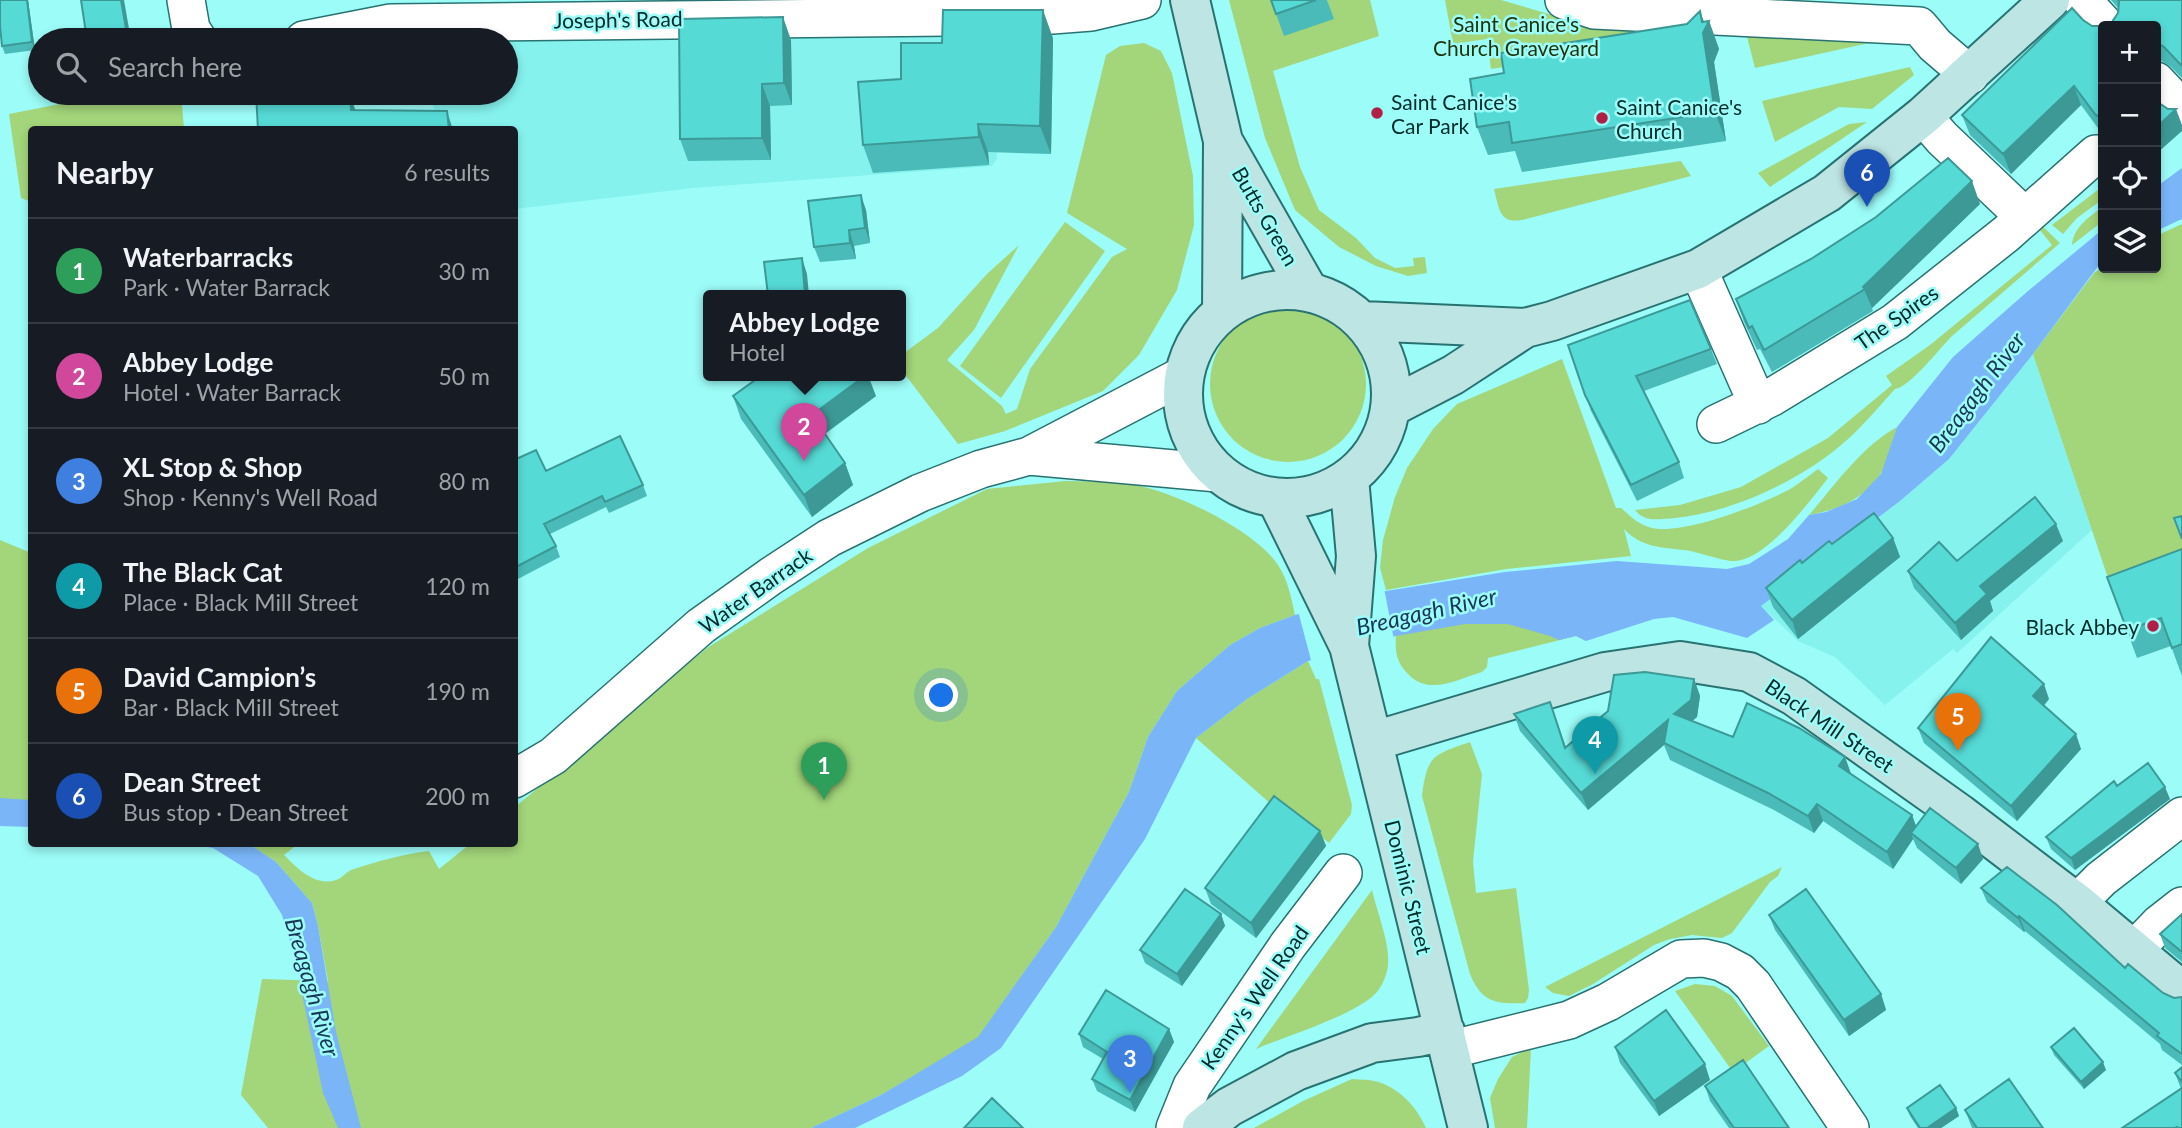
<!DOCTYPE html>
<meta charset="utf-8">
<style>
:root{--surface:#171b24;--page:#242831;--text:#f1f3f6;--muted:#9ea1a6;--line:#363941;--accent:#b45309}
body{margin:0;font-family:Lato,sans-serif;background:var(--page);color:var(--text)}
.controls{position:absolute;right:21px;top:21px;display:grid;overflow:hidden;border-radius:7px;box-shadow:0 4px 10px #0003}
.controls button{width:63px;height:63px;display:grid;place-items:center;padding:0;border:0;border-bottom:2px solid var(--line);background:var(--surface);color:var(--text);font:35px sans-serif}
.you{position:absolute;left:942px;top:696px;width:24px;height:24px;margin:-18px;border:5px solid #fff;border-radius:50%;background:#1a73e8;box-shadow:0 0 0 10px #1a73e833}
.badge{display:grid;place-items:center;width:46px;height:46px;border-radius:50%;background:var(--accent);color:#fff;font-size:23px;font-weight:700}
.pin{position:absolute;translate:-50% -58px;filter:drop-shadow(0 2px 4px #0008)}
.pin::after{content:'';position:absolute;top:37px;width:24px;height:21px;background:inherit;clip-path:polygon(0 0,100% 0,50% 100%)}
.popup{position:absolute;left:703px;top:290px;width:203px;height:91px;box-sizing:border-box;display:grid;place-content:center;border-radius:7px;background:var(--surface);filter:drop-shadow(0 2px 5px #0005);font-size:23px;white-space:nowrap;color:var(--muted)}
.popup b{font-size:26px;color:var(--text)}
.popup::after{content:'';position:absolute;left:50%;top:100%;margin-left:-14px;border:14px solid transparent;border-top-color:var(--surface)}
.list{margin:0;padding:0;list-style:none}
h2{display:flex;justify-content:space-between;align-items:center;height:91px;margin:0;padding:0 28px;font-size:30px}
h2 small{font-size:23px;font-weight:400;color:var(--muted)}
.list li{display:grid;grid-template-columns:46px 1fr auto;gap:21px;align-items:center;box-sizing:border-box;height:105px;padding:0 28px;border-top:2px solid var(--line)}
.list b{display:block;font-size:26px;white-space:nowrap}
.list p{margin:0;font-size:23px;white-space:nowrap;color:var(--muted)}
.list em{font-size:23px;font-style:normal;color:var(--muted)}
.icon{flex:none;width:38px;height:38px;fill:none;stroke:currentColor;stroke-width:2;stroke-linecap:round;stroke-linejoin:round}
.map{position:relative;flex:none;width:2182px;height:1128px;overflow:hidden}
.search{position:absolute;background:var(--surface);box-shadow:0 4px 10px #0003;left:28px;top:28px;width:490px;height:77px;display:flex;align-items:center;gap:18px;box-sizing:border-box;padding:0 24px;border-radius:38px;color:var(--muted);font-size:26px}
.panel{position:absolute;background:var(--surface);box-shadow:0 4px 10px #0003;left:28px;top:126px;width:490px;height:721px;border-radius:7px}
.map>svg:first-child{display:block}
</style>
<div class="map">
<svg width="2182" height="1128" viewBox="0 0 2182 1128">
<rect width="100%" height="100%" fill="#9cfcf8"/>
<path fill="#85f2ee" d="M1011,35L994,101L997,158L992,166L693,188L515,209L514,130L436,129L432,93H506V41L567,36Z
M2033,354L2092,530L1957,653L1953,649L1885,705L1835,657L1798,641L1761,606L1900,501L1949,459Z"/>
<path fill="#a3d57a" d="M1229,0H1272L1333,19L1327,0H1370L1379,36L1273,71L1300,167L1319,210L1356,238L1375,258L1395,268L1414,266L1413,258L1425,257L1427,273L1408,276L1376,266L1339,247L1295,210L1265,138Z
M1445,0H1501L1576,22L1715,33L1491,69L1487,39L1453,44Z
M1746,33L1901,36L1755,68Z
M1144,43L1161,51L1172,73L1193,176L1194,225L1177,290L1139,355L1103,391L1005,431L958,444L900,368V356L938,328L987,274L1019,245L974,330L947,360L1002,406L1006,414L1017,409L1030,369L1112,257L1127,249L1067,213L1106,55L1120,46Z
M1910,67L1914,75L1872,109L1839,107L1775,142L1762,101Z
M116,93H181L184,129L32,130L31,202L21,198L9,114Z
M1867,122L1770,187L1758,173L1849,124Z
M1681,161L1691,176L1522,220C1499,224 1499,208 1494,189Z
M2103,186V199L2077,218L2063,234L2052,225Z
M2103,206V221L2072,245C2074,226 2089,218 2103,206Z
M1065,222L1105,251L1001,398L960,366Z
M2039,223L2060,243L1952,336C1939,349 1910,387 1895,389C1880,405 1865,424 1848,439C1804,479 1734,512 1675,518C1660,519 1645,523 1635,510L1680,505L1741,487L1828,438L1892,385L1886,376L1930,345L2052,245L2035,224Z
M2182,224V581L2117,605L2033,354L2094,273L2103,267L2156,268V236Z
M1210 384a78 78 0 1 1 156 0a78 78 0 1 1-156 0Z
M1562,359L1616,508H1621C1630,516 1639,525 1652,528C1685,535 1763,504 1792,488C1801,482 1810,475 1818,469L1828,478C1809,502 1768,558 1736,561C1723,562 1698,551 1683,550C1659,547 1641,547 1624,529L1631,556L1506,569L1386,590L1380,568L1383,540L1395,497L1407,468L1433,429L1457,404Z
M1897,427C1892,441 1888,463 1880,475C1864,499 1837,510 1809,515C1836,484 1861,447 1897,427Z
M1065,481C1088,481 1112,482 1135,485C1175,492 1255,530 1278,565C1288,580 1291,597 1295,615L1260,628L1230,645L1177,691L1148,737L1129,792L1056,927L978,1038L881,1095L811,1128H268L241,1095L262,979L328,981L318,926L312,903L276,862L249,844H298L284,855C297,868 315,887 336,880C343,878 346,871 354,869C379,861 403,854 429,851L439,869L470,844H514L515,807L707,648L868,548L987,489Z
M0,540L31,553V800H0Z
M1526,595L1586,641L1576,636L1488,658L1487,667L1482,672C1455,680 1428,697 1406,672C1396,661 1395,650 1396,636Z
M1308,661L1316,679H1319L1352,805L1351,814L1329,843L1284,806L1280,812L1196,738L1247,699Z
M1470,742L1482,774L1473,862L1476,893L1516,888L1529,990L1528,998L1525,1003C1496,1004 1482,1003 1470,974L1422,796C1427,755 1433,755 1470,742Z
M1782,867L1778,876L1770,882L1732,933L1722,938L1692,935L1670,939L1654,945L1593,984L1569,996L1553,993L1545,987Z
M1372,890C1377,912 1390,943 1388,965C1387,975 1382,987 1375,994C1353,1016 1286,1036 1256,1049Z
M1695,984L1715,986L1732,996L1769,1046L1733,1072L1675,991Z
M1531,1048L1527,1128H1495L1490,1098L1498,1079L1512,1057Z
M1352,1079C1359,1080 1367,1079 1374,1081C1398,1086 1417,1107 1426,1128H1254L1303,1101Z"/>
<path fill="#7ab5f8" d="M2182,168V219L2156,231V187Z
M2103,229V262L2099,265L2033,354L1949,459L1900,501L1761,606L1774,620L1747,638L1673,617L1654,619L1586,641L1576,636L1559,640L1550,636L1508,624H1465L1396,636L1308,661L1247,699L1196,738L1145,839L1001,1048L962,1076L855,1128H811L881,1095L978,1037L1056,927L1129,792L1148,737L1177,691L1230,645L1260,628L1295,615L1386,591L1505,572L1617,561L1727,569L1749,564L1788,539L1809,515L1826,512L1857,499L1881,474L1897,427L1953,357L2028,291Z
M0,798L31,800V827L0,826Z
M190,844H249L276,862L312,903L318,926L336,1032L361,1128H338L323,1093L293,951L282,915L258,876L213,848Z"/>
<path fill="#9cfcf8" d="M1384,588L1394,640L1312,664L1298,611Z"/>
<g fill="none" stroke-linecap="round" stroke-linejoin="round">
<g stroke="#287371" stroke-width="40">
<path id="street" d="M186,0L191,29L198,40
M1564,0L1594,10L1919,26L1935,45L1970,75
M2082,0L2106,26
M304,40L391,23L1039,16L1091,12L1142,0
M2156,81L2182,109
M1923,116L1942,138L2025,217
M1698,269L1758,405
M1716,424L1772,397L1895,322L2006,234L2096,154
M1029,456L1218,473
M514,779L553,756L701,626L771,576L829,538L920,493L981,469L1029,456L1184,375
M2077,903L2101,879L2182,816
M2133,951L2159,924L2182,906
M1449,1050L1569,1020L1608,1002L1681,959L1704,958L1721,962L1740,972L1753,985L1850,1128
M1175,1128L1192,1086L1288,945L1343,873"/>
</g>
<g stroke="#287371" stroke-width="42">
<path id="secondary" d="M1190,0L1223,141L1222,312
M1224,143L1309,292
M1183 394a104 104 0 1 1 208 0a104 104 0 1 1-208 0Z
M1362,321L1525,328
M1391,407L1453,375L1525,328L1552,321L1698,269L1827,193L1923,116L2050,0
M1349,478L1356,556L1349,646
M1276,498L1349,646L1468,1128
M1374,741L1605,672L1680,661L1749,672L1794,696L1960,814L2077,903L2182,991
M1202,1128L1229,1107L1296,1071L1372,1043L1418,1037L1445,1031"/>
</g>
<use href="#street" stroke="#fff" stroke-width="37"/>
<use href="#secondary" stroke="#bde5e4" stroke-width="38"/>
</g>
<path fill="#4abbb8" d="M0,0H28L35,50L5,54L2,46Z
M1271,0H1327L1334,19L1284,36Z
M2111,0H2182V78L2171,67L2162,61H2156V26L2118,13L2119,9Z
M2083,20L2092,26H2103V135L2081,105L2011,174L1970,135L1962,115Z
M1709,21L1719,49L1714,62L1726,141L1522,172L1515,151L1488,155L1477,127L1504,73Z
M1053,38L1051,154L988,152L989,165L873,173L863,145L901,79L942,43Z
M791,40L792,105L770,106L771,160L688,161L680,139Z
M68,93H96L69,97Z
M1980,204L1872,308L1873,311L1772,372L1760,349L1757,350L1744,322L1736,299Z
M866,210L870,243L854,246L856,259L820,262L814,247Z
M1568,345L1711,349L1717,364L1644,391L1679,462L1684,478L1637,501L1591,411Z
M733,396H876L825,434L845,463L853,485L812,517L741,419Z
M514,460L546,471L643,485L647,496L609,513L606,507L550,534L556,546L560,557L514,581Z
M1893,538L1900,557L1798,639L1773,607L1766,588L1802,563Z
M2063,541L1990,601L1993,611L1961,640L1914,588L1908,571Z
M2182,549V676L2171,646L2137,658L2107,577Z
M1694,679L1700,696L1697,717L1692,721L1733,737L1845,757L1851,774L1912,815L1916,826L1983,859L1961,884L1917,848L1913,839L1893,869L1823,821L1814,833L1774,810L1670,760L1664,745L1588,810L1520,731L1514,714L1550,702L1566,747Z
M2049,699L2044,706L2081,749L2017,821L1924,743L1918,728Z
M2117,786L2170,799L2075,870L2051,849L2046,837Z
M1320,831L1326,846L1256,938L1211,904L1205,888Z
M1981,888L2125,968L2163,993L2174,998L2182,997V1065L2162,1050L2160,1044L2025,931L2024,932L1987,902Z
M1221,914L1225,926L1182,986L1145,963L1140,950Z
M2182,914V962L2165,948L2160,934Z
M1769,915L1881,994L1886,1010L1849,1036L1775,930Z
M1169,1029L1174,1042L1135,1112L1097,1091L1092,1079L1103,1059L1083,1047L1079,1034Z
M1615,1047L1710,1080L1659,1116L1620,1063Z
M2051,1047L2106,1070L2084,1089L2054,1055Z
M2182,1067V1128L2181,1089L2175,1073Z
M1705,1086L1789,1128H1729L1710,1101Z
M1907,1108H1956L1959,1116L1941,1128H1918L1910,1116Z
M1965,1110L2043,1128H1972Z"/>
<path fill="#3c9996" d="M27,0H28L35,50L32,42Z
M121,0H124L131,40H128Z
M1043,10L1053,38L1051,154L1040,126Z
M1700,11L1706,27L1709,21L1719,49L1714,62L1726,141L1715,112Z
M783,17L791,40L792,105L784,83Z
M762,84L770,106L771,160L762,138Z
M2074,86L2081,105L2011,174L2003,154Z
M350,95L358,117L351,110Z
M2176,109L2182,125V131L2156,154V128Z
M447,111L453,130H449Z
M978,124L988,152L989,165L979,137Z
M1972,181L1980,204L1872,308L1863,287Z
M861,195L866,210L870,243L865,228Z
M849,230L854,246L856,259L850,243Z
M802,258L807,274L809,295H805Z
M866,375H868L876,396L820,437L812,415Z
M845,463L853,485L812,517L804,495Z
M2056,524L2063,541L1990,601L1993,611L1961,640L1955,623L1980,586Z
M1893,538L1900,557L1798,639L1792,620Z
M1694,679L1700,696L1697,717L1680,731L1674,714Z
M2044,684L2049,699L2038,711L2033,696Z
M1668,720L1664,745L1588,810L1581,793Z
M2076,734L2081,749L2017,821L2011,806Z
M1845,757L1851,774L1839,766Z
M2165,787L2170,799L2075,870L2071,858Z
M1817,804L1823,821L1814,833L1808,816Z
M1912,815L1918,832L1911,833L1913,839L1893,869L1887,852Z
M1320,831L1326,846L1256,938L1251,923Z
M1978,844L1983,859L1961,884L1956,868Z
M1221,914L1225,926L1182,986L1177,974Z
M2019,916L2025,931L2024,932L2018,918Z
M1881,994L1886,1010L1849,1036L1844,1020Z
M1169,1029L1174,1042L1135,1112L1130,1100Z
M2103,1062L2106,1070L2084,1089L2081,1082Z
M1705,1064L1710,1080L1659,1116L1654,1101Z
M1956,1108L1959,1116L1941,1128H1927Z"/>
<path fill="#56dad6" stroke="#3c9996" stroke-width="2" d="M0,0H27L32,42L2,46L0,26Z
M81,0H121L128,40H87Z
M1271,0H1316L1276,14Z
M2118,0H2182V66L2164,47L2156,42V26H2103L2112,22L2118,13L2119,2Z
M2072,8L2083,20L2092,26H2103V120L2095,114L2074,86L2003,154L1962,115Z
M943,10H1043L1040,126L978,124L979,137L863,145L858,82L901,79V43H942Z
M1700,11L1702,22L1709,21L1703,33L1715,112L1512,143L1509,122L1477,127L1470,79L1504,73L1501,53L1687,24Z
M783,17L784,83L762,84V138L680,139L679,19Z
M256,93H343V95H350L351,110L447,111L449,130H258Z
M2156,99L2159,103L2168,109H2176L2156,128Z
M1948,158L1972,181L1863,287L1865,289L1764,350L1752,326L1749,328L1736,299L1811,259L1876,217Z
M861,195L865,228L849,230L850,243L814,247L808,201Z
M802,258L805,295H768L764,262Z
M1690,300L1711,349L1636,376L1679,462L1631,485L1585,395L1568,345Z
M762,375H866L812,415L845,463L804,495L733,396Z
M620,436L643,485L605,502L602,496L544,524L556,546L514,568V460L536,450L546,471Z
M2035,497L2056,524L1980,586L1987,594L1955,623L1908,571L1939,542L1957,561Z
M1874,513L1893,538L1792,620L1766,588L1800,560L1802,563L1829,541L1832,544Z
M2182,516V539L2174,518Z
M2182,549V644L2172,648L2161,618L2127,630L2107,577Z
M1991,637L2044,684L2033,696L2076,734L2011,806L1918,728Z
M1645,672L1694,679L1691,700L1674,714L1733,737L1747,703L1799,728L1845,757L1839,766L1912,815L1887,852L1817,804L1808,816L1768,793L1664,743L1668,720L1581,793L1514,714L1550,702L1565,748L1608,711L1614,675Z
M2148,763L2165,787L2102,835L2071,858L2046,837L2114,781L2117,786Z
M1274,796L1320,831L1251,923L1205,888Z
M1930,808L1978,844L1956,868L1911,833Z
M2007,867L2057,905L2125,968L2128,964L2163,993L2174,998L2182,997V1054L2157,1036L2159,1033L2019,916L2018,918L1981,888Z
M1185,889L1221,914L1177,974L1140,950Z
M1806,889L1881,994L1844,1020L1769,915Z
M2182,914V952L2160,934Z
M1106,990L1169,1029L1130,1100L1092,1079L1107,1052L1079,1034Z
M1666,1010L1705,1064L1654,1101L1615,1047Z
M2074,1028L2103,1062L2081,1082L2051,1047Z
M1743,1060L1789,1128H1734L1705,1086Z
M2182,1067V1082L2175,1073Z
M2009,1079L2043,1128H1977L1965,1110Z
M1940,1085L1956,1108L1927,1128H1920L1907,1108Z
M2182,1088V1128H2178L2177,1127L2175,1128H2122Z
M992,1098L1023,1128H964Z"/>
<g fill="#b11f47" stroke="#9cfcf8" stroke-width="2.5">
<circle cx="1377" cy="113" r="7"/>
<circle cx="1602" cy="118" r="7"/>
<circle cx="2153" cy="626" r="7"/>
</g>
<g text-anchor="middle" dominant-baseline="central" stroke-width="5" stroke-linejoin="round" paint-order="stroke">
<g font-size="21" fill="#002b2a" stroke="#9cfcf8">
<text transform="translate(618 19) rotate(-1)">Joseph's Road</text>
<text transform="translate(1266 216) rotate(60)">Butts Green</text>
<text transform="translate(1896 317) rotate(-35)">The Spires</text>
<text transform="translate(755 590) rotate(-35)">Water Barrack</text>
<text transform="translate(1830 725) rotate(34)">Black Mill Street</text>
<text transform="translate(1409 887) rotate(76)">Dominic Street</text>
<text transform="translate(1254 997) rotate(-55)">Kenny's Well Road</text>
</g>
<g font-size="21" fill="#1e330a" stroke="#9cfcf8">
<text x="1516" y="23">Saint Canice's<tspan x="1516" dy="24">Church Graveyard</tspan></text>
</g>
<g font-size="21" fill="#002b2a" stroke="#9cfcf8" text-anchor="start">
<text x="1391" y="101">Saint Canice's<tspan x="1391" dy="24">Car Park</tspan></text>
<text x="1616" y="106">Saint Canice's<tspan x="1616" dy="24">Church</tspan></text>
<text x="2139" y="626" text-anchor="end">Black Abbey</text>
</g>
<g font-size="23" font-style="italic" fill="#183758" stroke="#9cfcf8">
<text transform="translate(1976 392) rotate(-53)">Breagagh River</text>
<text transform="translate(1426 611) rotate(-13)">Breagagh River</text>
<text transform="translate(313 987) rotate(74)">Breagagh River</text>
</g>
</g>
</svg>
<div class="controls">
<button>+</button>
<button>−</button>
<button><svg class="icon" aria-label="locate" viewBox="0 0 24 24"><circle cx="12" cy="12" r="6"/><path d="M12 2v4M12 18v4M2 12h4M18 12h4"/></svg></button>
<button><svg class="icon" aria-label="layers" viewBox="0 0 24 24"><path d="M12 4l9 5-9 5-9-5zM3 14l9 5 9-5"/></svg></button>
</div>
<div class="you"></div>
<div class="pin badge" style="left:824px;top:800px;background:#2e9e5b">1</div>
<div class="pin badge" style="left:804px;top:461px;background:#d1479c">2</div>
<div class="popup"><b>Abbey Lodge</b>Hotel</div>
<div class="pin badge" style="left:1130px;top:1093px;background:#3f7fe0">3</div>
<div class="pin badge" style="left:1595px;top:774px;background:#0f9aa8">4</div>
<div class="pin badge" style="left:1958px;top:751px;background:#e8710a">5</div>
<div class="pin badge" style="left:1867px;top:207px;background:#1a4fb4">6</div>
<div class="search"><svg class="icon" aria-label="search" viewBox="0 0 24 24"><circle cx="10" cy="10" r="6"/><path d="M15 15l6 6"/></svg>Search here</div>
<section class="panel">
<h2>Nearby<small>6 results</small></h2>
<ul class="list">
<li><span class="badge" style="background:#2e9e5b">1</span><div><b>Waterbarracks</b><p>Park · Water Barrack</p></div><em>30 m</em></li>
<li><span class="badge" style="background:#d1479c">2</span><div><b>Abbey Lodge</b><p>Hotel · Water Barrack</p></div><em>50 m</em></li>
<li><span class="badge" style="background:#3f7fe0">3</span><div><b>XL Stop &amp; Shop</b><p>Shop · Kenny's Well Road</p></div><em>80 m</em></li>
<li><span class="badge" style="background:#0f9aa8">4</span><div><b>The Black Cat</b><p>Place · Black Mill Street</p></div><em>120 m</em></li>
<li><span class="badge" style="background:#e8710a">5</span><div><b>David Campion’s</b><p>Bar · Black Mill Street</p></div><em>190 m</em></li>
<li><span class="badge" style="background:#1a4fb4">6</span><div><b>Dean Street</b><p>Bus stop · Dean Street</p></div><em>200 m</em></li>
</ul>
</section>
</div>
